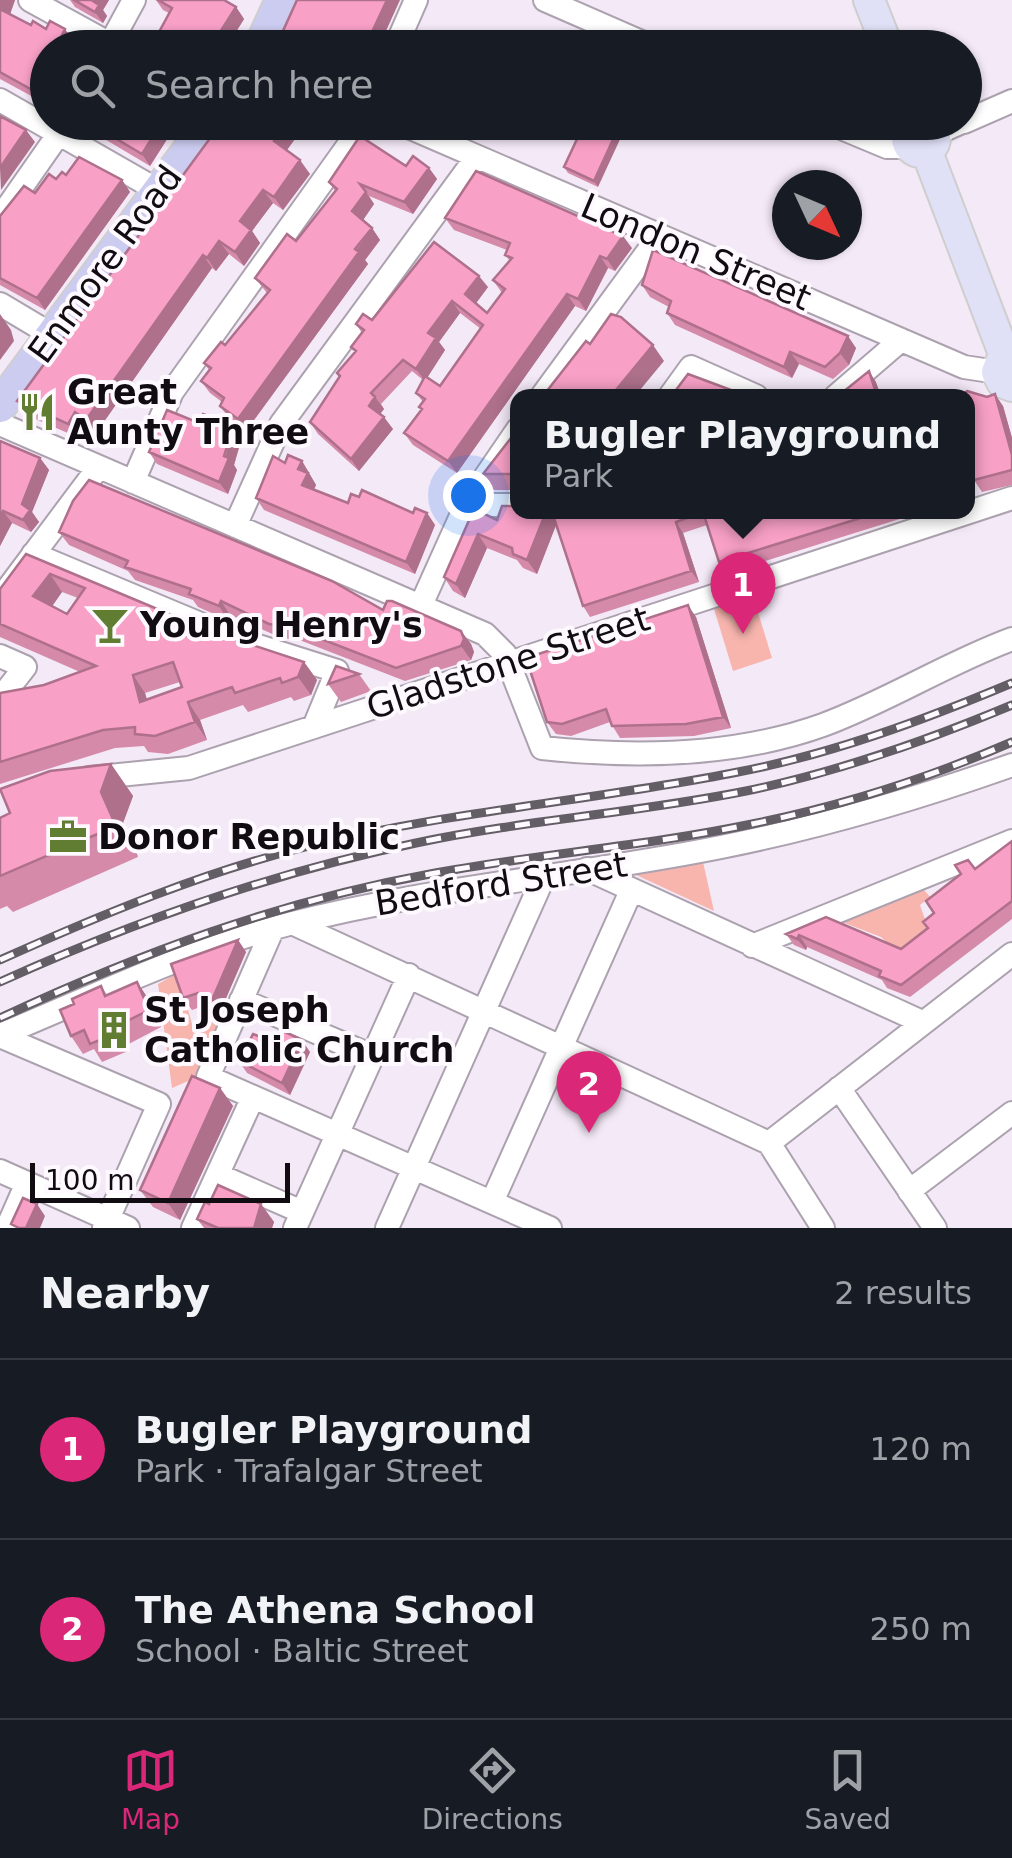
<!DOCTYPE html>
<meta charset="utf-8">
<style>
:root{--surface:#171b24;--page:#242831;--text:#f1f3f6;--muted:#9ea1a6;--line:#363941;--accent:#db2777}
body{margin:0;font-family:"DejaVu Sans",sans-serif;background:var(--page);color:var(--text)}
.compass{position:absolute;left:772px;top:170px;width:90px;height:90px;border-radius:50%;background:var(--surface);box-shadow:0 2px 8px #0004;rotate:134deg}
.scale{position:absolute;left:30px;bottom:25px;width:260px;box-sizing:border-box;padding-left:10px;border:5px solid #100c11;border-top:0;font-size:28px;line-height:35px;white-space:nowrap;color:#100c11;-webkit-text-stroke:8px #fef9ff;paint-order:stroke}
.you{position:absolute;left:468px;top:495px;width:35px;height:35px;margin:-25px;border:8px solid #fff;border-radius:50%;background:#1a73e8;box-shadow:0 0 0 15px #1a73e833}
.badge{display:grid;place-items:center;width:65px;height:65px;border-radius:50%;background:var(--accent);color:#fff;font-size:32px;font-weight:700}
.pin{position:absolute;translate:-50% -82px;filter:drop-shadow(0 2px 5px #0008)}
.pin::after{content:'';position:absolute;top:52px;width:35px;height:30px;background:inherit;clip-path:polygon(0 0,100% 0,50% 100%)}
.popup{position:absolute;left:510px;top:389px;width:465px;height:130px;box-sizing:border-box;display:grid;place-content:center;border-radius:20px;background:var(--surface);filter:drop-shadow(0 2px 8px #0005);font-size:32px;white-space:nowrap;color:var(--muted)}
.popup b{font-size:38px;color:var(--text)}
.popup::after{content:'';position:absolute;left:50%;top:100%;margin-left:-20px;border:20px solid transparent;border-top-color:var(--surface)}
.list{margin:0;padding:0;list-style:none}
h2{display:flex;justify-content:space-between;align-items:center;height:130px;margin:0;padding:0 40px;font-size:42px}
h2 small{font-size:32px;font-weight:400;color:var(--muted)}
.list li{display:grid;grid-template-columns:65px 1fr auto;gap:30px;align-items:center;box-sizing:border-box;height:180px;padding:0 40px;border-top:2px solid var(--line)}
.list b{display:block;font-size:38px;white-space:nowrap}
.list p{margin:0;font-size:32px;white-space:nowrap;color:var(--muted)}
.list em{font-size:32px;font-style:normal;color:var(--muted)}
.icon{flex:none;width:55px;height:55px;fill:none;stroke:currentColor;stroke-width:2;stroke-linecap:round;stroke-linejoin:round}
.map{position:relative;flex:none;width:1012px;height:1228px;overflow:hidden}
.search{position:absolute;background:var(--surface);box-shadow:0 2px 8px #0004;left:30px;right:30px;top:30px;height:110px;display:flex;align-items:center;gap:25px;box-sizing:border-box;padding:0 35px;border-radius:55px;color:var(--muted);font-size:38px}
.sheet{height:490px;background:var(--surface)}
nav{display:flex;justify-content:space-around;align-items:center;box-sizing:border-box;height:140px;border-top:2px solid var(--line);background:var(--surface);font-size:28px;color:var(--muted)}
nav a{display:grid;justify-items:center;gap:5px}
nav .on{color:var(--accent)}
.map>svg:first-child{display:block}
</style>
<div class="map">
<svg width="1012" height="1228" viewBox="0 0 1012 1228">
<rect width="100%" height="100%" fill="#f4e9f7"/>
<path fill="#f7b5ae" d="M753,596L772,658L733,671L714,609Z
M703,862L714,911L634,874Z
M919,884L930,897L920,905L928,928L898,953L881,937L842,922Z
M178,973L192,1024L231,1012L202,1075L172,1088L158,984Z"/>
<g fill="none" stroke-linecap="round" stroke-linejoin="round">
<g stroke="#aca2af" stroke-width="26">
<path id="minor" d="M30,0L110,44
M545,0L655,48
M108,48L134,0
M395,48L416,0
M0,100L159,191
M397,122L964,367L997,372
M827,122L887,147H910
M964,122L1012,101
M935,134L962,122
M0,218L67,122
M0,304L52,335
M542,396L660,235
M670,396L691,367L756,396
M836,396L901,340
M0,424L485,634L505,654L542,748C635,758 734,757 823,725C888,701 947,663 1012,639
M133,482L172,392L365,122
M466,505H518
M235,526L281,424L476,158
M33,554L236,639L337,671L314,727
M0,599L98,468
M421,605L466,505L518,429
M0,656L25,667L0,699
M89,778L189,768L1012,498
M587,869L922,1022
M292,923L769,1143
M273,928L208,1077L550,1228
M752,946L1012,841
M241,1000L372,1056
M0,1035C95,996 190,949 289,924C432,887 577,876 721,847C821,827 916,799 1012,765
M0,1036L159,1104L104,1228
M839,1088L935,1228
M769,1143L1012,954
M769,1143L823,1228
M0,1171L128,1228
M218,1175L302,1212
M909,1191L1012,1113
M492,1202L631,891
M7,1228L27,1183
M193,1228L253,1097
M295,1228L409,975
M387,1228L545,874"/>
</g>
<g stroke="#cfcecf" stroke-width="34">
<path id="major" d="M869,0L888,48
M907 138a14 14 0 1 1 28 0a14 14 0 1 1-28 0Z
M927,152L1006,359
M1012,358L1001,362L997,372L1002,382L1012,386"/>
</g>
<g stroke="#cfcecf" stroke-width="36">
<path id="highway" d="M260,48L282,0
M0,406L210,122"/>
</g>
<use href="#minor" stroke="#fff" stroke-width="22"/>
<use href="#major" stroke="#e0e0f7" stroke-width="30"/>
<use href="#highway" stroke="#ccccf1" stroke-width="32"/>
<g stroke="#635d65" stroke-width="9">
<path id="rail" d="M0,960C100,915 206,871 313,845C453,811 597,800 738,772C832,754 924,720 1012,683
M0,982C135,921 271,873 416,843C525,820 636,813 746,791C838,772 926,741 1012,705
M0,1018C138,954 280,901 430,874C537,854 646,846 752,824C841,806 929,778 1012,742"/>
</g>
<use href="#rail" stroke="#fef9ff" stroke-width="5" stroke-dasharray="15" stroke-linecap="butt"/>
</g>
<path fill="#d58aaa" fill-rule="evenodd" d="M0,0H15L10,14L31,25L73,41L71,45L74,48H48V105L0,79Z
M70,0H109L103,10L107,16L103,23L75,7Z
M156,0H224L236,7L244,19L226,48H126L153,43L169,13L163,10Z
M79,122H178L150,166L81,125Z
M222,122H321L309,135L300,132L287,150L310,174L283,210L273,203L252,231L260,243L244,266L229,254L216,271L212,268L96,433L84,425L77,437L26,415L17,401Z
M585,122L598,187L568,173L564,167Z
M406,166L429,168L437,179L413,214L369,196L374,204L363,220L372,228L380,240L365,260L368,264L246,431L229,418L220,406L222,402L210,393L201,381L209,370L204,363L225,345L267,293L255,278L296,241L335,191L329,182Z
M66,175L122,180L130,192L45,310L0,285V216L56,179Z
M445,218L632,248L615,271L608,268L586,311L575,306L457,473L413,445L404,433L422,410L419,407L423,402L416,393L423,380L412,371L381,404L384,409L380,414L393,429L359,471L318,434L310,422L339,377L337,373L355,352L351,347L362,333L356,324L488,287L476,303L487,313L502,293L493,280L510,261L505,255L507,250L454,230ZM460,313L481,329L440,386L427,378L445,350L439,342Z
M642,285L856,348L849,365L833,379L799,364L792,378L675,325L667,313L669,307L650,297Z
M1003,406L1012,438V485L982,492L974,480Z
M199,423L234,425L242,437L234,465L237,470L228,494L157,464L149,452Z
M518,429V490H494L483,474Z
M0,441L40,458L49,470L32,512L39,522L31,532L12,523L0,546Z
M302,461L316,485L314,490L348,503L413,513H427L435,525L415,574L264,510L256,498L285,463Z
M474,509L497,520L518,512H922L727,573L719,562L707,525L683,533L699,582L590,617L583,606L556,525L537,574L523,568L517,560L487,548L465,598L453,591L444,577Z
M59,532L383,610L461,631L471,644L474,652L471,660L405,681L302,641L279,637L230,615L228,620L198,607L193,600L135,580L128,571L69,545Z
M26,554L190,634L304,662L317,680L311,695L294,701L291,697L248,712L243,705L200,720L207,740L168,754L148,752L144,746L115,748L0,784V693L44,685L80,672L0,637V589ZM62,592L78,598L67,614L52,606ZM180,682L182,687L147,700L145,693Z
M696,617L731,728L694,736L620,738L610,722L571,736L556,734L547,722Z
M359,674L371,691L341,702L328,684Z
M111,764L133,796L123,823L138,857L13,912L7,906L0,909V818Z
M1012,841V919L910,997L887,988L882,980L807,947L806,950L794,945L786,934L901,949L928,928L934,913L961,874L975,869Z
M238,940L246,952L220,1012L210,1015L203,1006L192,1010L183,998Z
M137,982L149,1000L161,1027L125,1046L128,1051L102,1062L94,1049L83,1054L71,1036L74,1004L101,986L107,995Z
M276,1043L310,1052L290,1095L247,1073L239,1061Z
M220,1088L233,1106L180,1220L153,1207L140,1190Z
M209,1204H261L274,1222L272,1228H204L197,1219Z"/>
<path fill="#ae708b" d="M3,0H15L8,20L0,9Z
M94,0H109L103,10L107,16L103,23L95,12Z
M387,0H400L381,42L382,48H375L373,30Z
M236,7L244,19L226,48H210Z
M65,29L73,41L69,48L60,39Z
M162,122H178L150,166L142,154Z
M288,122H294L300,132L284,154L274,141Z
M300,122H321L309,135Z
M621,122H628L598,187L594,181Z
M26,130L35,142L1,190L0,168Z
M300,160L310,174L283,210L274,197Z
M429,168L437,179L413,214L404,202Z
M122,180L130,192L45,310L37,298Z
M263,190L273,203L252,231L260,243L244,266L235,252L240,221Z
M366,192L374,204L361,223L352,211Z
M372,228L380,240L365,260L368,264L246,431L238,419Z
M623,236L632,248L615,271L607,259Z
M219,241L229,254L216,271L207,258Z
M203,255L212,268L96,433L86,420Z
M600,256L608,268L586,311L578,299Z
M479,276L488,287L474,306L465,294Z
M567,294L575,306L457,473L448,461Z
M452,301L460,313L439,342L445,350L425,381L416,369L428,333Z
M0,314L11,330L14,341L0,360Z
M848,336L856,348L849,365L840,353Z
M653,345L664,361L635,396H611Z
M790,352L799,364L792,378L784,367Z
M869,371L876,382L881,396H877Z
M995,394L1003,406L1012,438V455Z
M375,397L384,409L377,418L369,406Z
M75,412L84,425L77,437L68,424Z
M384,417L393,429L359,471L351,459Z
M234,425L242,437L234,465L237,470L228,494L219,482Z
M40,458L49,470L32,512L39,522L31,532L23,520L22,504Z
M302,461L316,485L310,497L302,485L298,469Z
M3,511L12,523L0,546V517Z
M546,512H552L558,520L537,574L527,560Z
M427,513L435,525L415,574L406,562Z
M676,522L683,533L699,582L691,571Z
M478,534L487,548L465,598L456,584Z
M50,574L62,592L46,615L33,596Z
M221,601L230,615L228,620L219,606Z
M688,605L696,617L731,728L723,717Z
M179,618L192,637L174,640Z
M461,631L471,644L474,652L471,660L461,646Z
M304,662L317,680L311,695L298,677Z
M133,675L145,693L153,720L140,702Z
M188,702L200,720L207,740L195,722Z
M111,764L133,796L123,823L138,857L116,826L101,792Z
M799,935L807,947L806,950L797,939Z
M238,940L246,952L220,1012L212,1000Z
M137,982L149,1000L161,1027L149,1010Z
M302,1040L310,1052L290,1095L282,1083Z
M220,1088L233,1106L180,1220L168,1203Z
M37,1204L45,1216L40,1228H26Z
M261,1204L274,1222L272,1228H254Z"/>
<path fill="#f8a0c6" stroke="#ae708b" stroke-width="2.5" fill-rule="evenodd" d="M0,0H3L0,9L31,25L33,21L46,29L50,21L65,29L60,39L73,46L48,48V92L45,97L0,72Z
M74,0H94L93,1L99,5L95,12Z
M158,0H224L236,7L210,48H126L134,32L153,43L172,8Z
M297,0H387L373,30L375,48H291L278,42Z
M0,116L26,130L0,168Z
M88,122H162L142,154Z
M222,122H288L274,141L300,160L274,197L263,190L240,221L251,230L235,252L219,241L207,258L203,255L86,420L75,412L68,424L17,401Z
M585,122H621L594,181L564,167Z
M360,136L406,166L413,156L429,168L404,202L360,184L366,192L352,211L372,228L355,249L359,252L238,419L220,406L224,398L201,381L211,368L204,363L221,342L225,345L270,290L255,278L287,234L296,241L337,189L329,182Z
M79,157L122,180L37,298L0,278V216L24,186L35,193L49,174L56,179L62,172L66,175Z
M476,171L623,236L607,259L600,256L578,299L567,294L448,461L404,433L422,409L419,407L425,399L416,393L425,376L440,386L483,325L452,301L428,333L436,338L416,369L403,360L371,393L375,397L369,406L384,417L351,459L310,422L340,376L337,373L356,351L351,347L364,330L356,324L363,314L372,320L434,242L479,276L465,294L487,313L505,289L493,280L512,258L505,255L510,243L445,218Z
M653,250L848,336L840,353L825,367L790,352L784,367L667,313L671,301L642,285Z
M611,314L621,317L653,345L611,396H543L586,341L590,344Z
M869,371L877,396H838Z
M688,374L747,396H668L673,394Z
M967,391L987,397L995,394L1012,455V470L974,480L968,463V396H959Z
M167,410L199,423L203,414L234,425L224,456L229,458L219,482L149,452Z
M518,429V456L515,454L516,474H483Z
M0,441L40,458L22,504L30,510L23,520L3,511L0,517Z
M288,455L302,461L298,469L308,473L302,485L348,503L351,494L359,497L362,490L413,513L415,508L427,513L406,562L256,498L273,456L285,463Z
M89,480L332,581L383,610L387,601H392L461,631L464,639L461,646L396,668L293,628L269,624L221,601L219,606L189,594L191,589L125,567L128,561L59,532L73,501Z
M502,506H518V512H546L527,560L513,554L512,548L478,534L456,584L444,577L474,509L497,520Z
M552,512H880L719,562L703,512L676,522L691,571L583,606Z
M26,554L179,618L174,640L204,629L304,662L298,677L282,683L280,678L235,693L232,687L188,702L195,722L155,736L135,734V727L103,730L0,762V693L44,685L96,666L0,624V589ZM50,574L85,588L67,614L33,596ZM173,662L182,687L140,702L133,675Z
M688,605L723,717L686,724L612,726L606,709L562,724L547,722L526,658Z
M336,666L359,674L328,684Z
M111,764L101,792L116,826L0,876V818L10,813L0,789L50,771Z
M1012,841V901L901,985L879,976L881,971L799,935L797,939L786,934L826,917L901,949L928,928L923,922L934,913L926,901L961,874L955,865L968,860L975,869Z
M238,940L212,1000L201,1003L198,993L183,998L171,964Z
M137,982L149,1010L113,1028L115,1034L90,1044L84,1030L71,1036L60,1010L74,1004L72,999L101,986L105,996Z
M281,1030L302,1040L282,1083L239,1061L253,1034L276,1043Z
M192,1076L220,1088L168,1203L140,1190Z
M218,1185L261,1204L254,1228H218L197,1219L205,1202L209,1204Z
M23,1198L37,1204L26,1228H19L11,1224Z"/>
<defs>
<g id="restaurant-bare" transform="scale(3)"><path d="M-5-6h1v4h1v-4h1v4h1v-4h1v5L-1.5 .5V6h-2V.5L-5-1ZM5-6V6H3V1.5H1.5Q1.5-4 5-6Z" fill="#617d32" stroke="#fef9ff" stroke-width="2.5" paint-order="stroke"/></g>
<g id="bar-bare" transform="scale(3)"><path d="M-6-5H6L.8 .8V4.5H3.5V6h-7V4.5H-.8V.8Z" fill="#617d32" stroke="#fef9ff" stroke-width="2.5" paint-order="stroke"/></g>
<g id="office-bare" transform="scale(3)"><path d="M-6-3h4V-5.5h4V-3h4V5H-6ZM-1-4.5V-3h2v-1.5ZM-6 0V1H6V0Z" fill="#617d32" stroke="#fef9ff" stroke-width="2.5" paint-order="stroke"/></g>
<g id="building-bare" transform="scale(3)"><path d="M-4-6H4V6H1V3H-1V6H-4ZM-2.5-4.3h1.7v1.8h-1.7ZM.8-4.3h1.7v1.8H.8ZM-2.5-1h1.7V.8h-1.7ZM.8-1h1.7V.8H.8Z" fill="#617d32" stroke="#fef9ff" stroke-width="2.5" paint-order="stroke"/></g>
</defs>
<g fill-rule="evenodd">
<use href="#restaurant-bare" x="37" y="412"/>
<use href="#bar-bare" x="110" y="625"/>
<use href="#office-bare" x="68" y="837"/>
<use href="#building-bare" x="114" y="1030"/>
</g>
<g text-anchor="middle" dominant-baseline="central" stroke-width="8" stroke-linejoin="round" paint-order="stroke">
<g font-size="35" fill="#100c11" stroke="#fef9ff">
<text transform="translate(696 252) rotate(23)">London Street</text>
<text transform="translate(105 264) rotate(-54)">Enmore Road</text>
<text transform="translate(508 663) rotate(-18)">Gladstone Street</text>
<text transform="translate(501 884) rotate(-9)">Bedford Street</text>
</g>
<g font-size="35" font-weight="bold" fill="#100c11" stroke="#fef9ff" text-anchor="start">
<text x="67" y="392">Great<tspan x="67" dy="40">Aunty Three</tspan></text>
<text x="140" y="625">Young Henry's</text>
<text x="98" y="837">Donor Republic</text>
<text x="144" y="1010">St Joseph<tspan x="144" dy="40">Catholic Church</tspan></text>
</g>
</g>
</svg>
<svg class="compass" viewBox="-18 -18 36 36"><path d="M0-13l5 13h-10z" fill="#e53935"/><path d="M0 13l5-13h-10z" fill="#9ea1a6"/></svg>
<div class="scale">100 m</div>
<div class="you"></div>
<div class="pin badge" style="left:743px;top:634px">1</div>
<div class="popup"><b>Bugler Playground</b>Park</div>
<div class="pin badge" style="left:589px;top:1133px">2</div>
<div class="search"><svg class="icon" aria-label="search" viewBox="0 0 24 24"><circle cx="10" cy="10" r="6"/><path d="M15 15l6 6"/></svg>Search here</div>
</div>
<section class="sheet">
<h2>Nearby<small>2 results</small></h2>
<ul class="list">
<li><span class="badge">1</span><div><b>Bugler Playground</b><p>Park · Trafalgar Street</p></div><em>120 m</em></li>
<li><span class="badge">2</span><div><b>The Athena School</b><p>School · Baltic Street</p></div><em>250 m</em></li>
</ul>
</section>
<nav>
<a class="on"><svg class="icon" aria-label="map" viewBox="0 0 24 24"><path d="M3 6l6-2 6 2 6-2v14l-6 2-6-2-6 2zM9 4v14M15 6v14"/></svg>Map</a>
<a><svg class="icon" aria-label="directions" viewBox="0 0 24 24"><path d="M12 3l9 9-9 9-9-9zM9 14v-3h6M13 9l2 2-2 2"/></svg>Directions</a>
<a><svg class="icon" aria-label="saved" viewBox="0 0 24 24"><path d="M7 4h10v16l-5-4-5 4z"/></svg>Saved</a>
</nav>
